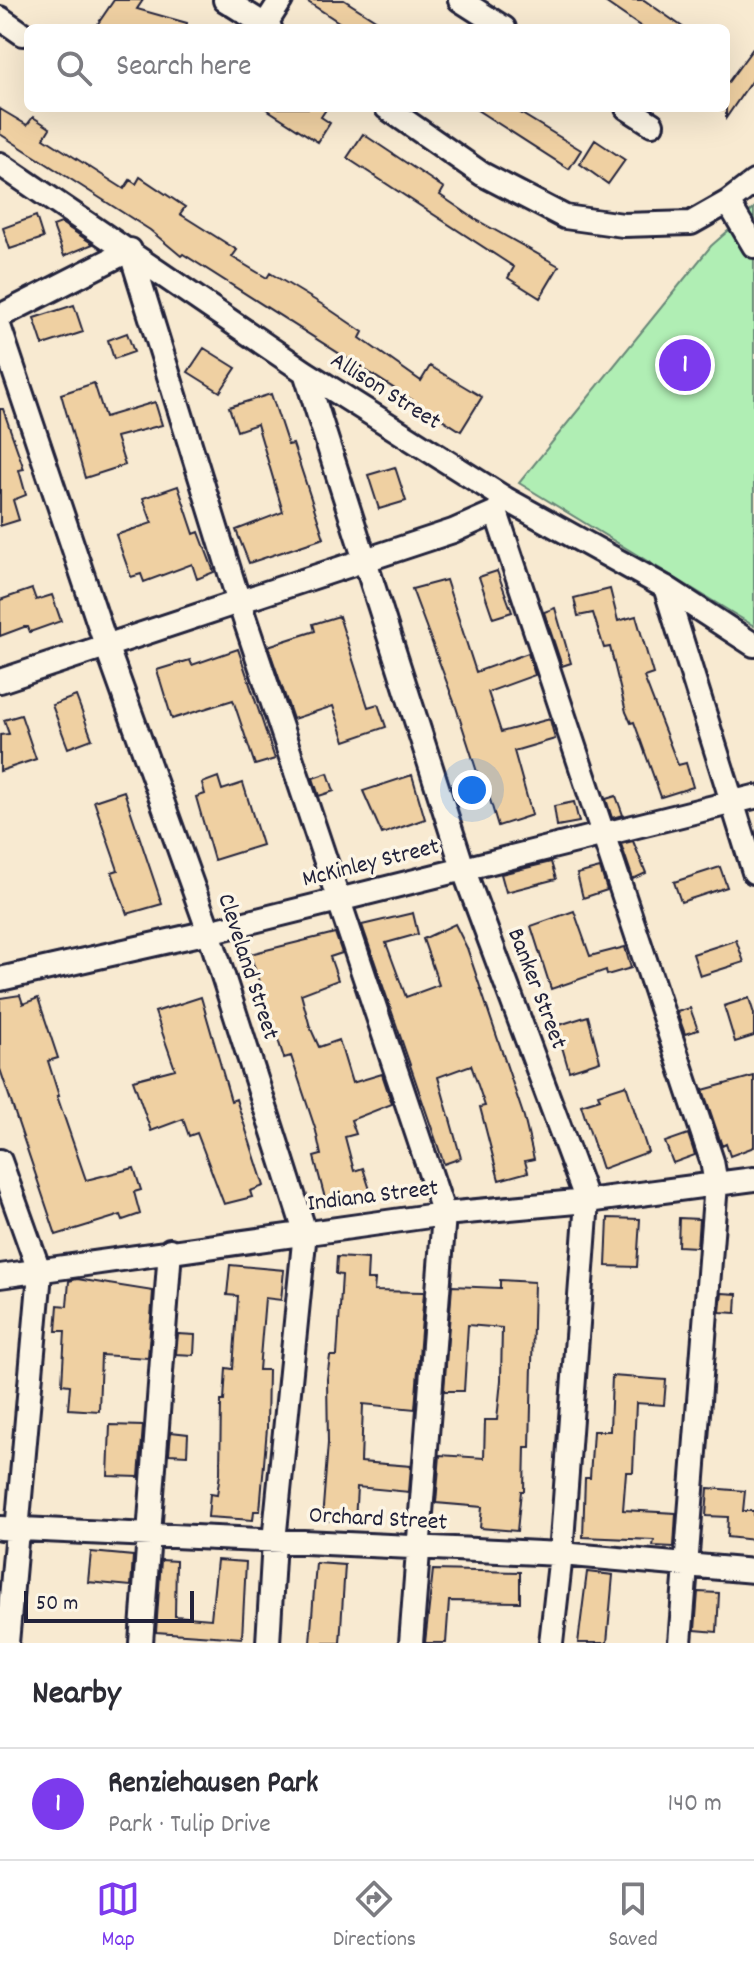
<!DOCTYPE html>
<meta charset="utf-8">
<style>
:root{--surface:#fff;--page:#f2f2f3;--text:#2b2b33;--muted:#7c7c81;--line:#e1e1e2;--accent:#7c3aed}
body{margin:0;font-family:Dekko,sans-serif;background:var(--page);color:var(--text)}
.scale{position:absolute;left:24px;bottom:20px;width:170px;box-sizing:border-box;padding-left:8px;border:4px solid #22223b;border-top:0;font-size:22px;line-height:28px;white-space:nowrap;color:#22223b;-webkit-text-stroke:6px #fcf5e5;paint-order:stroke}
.you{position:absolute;left:472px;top:790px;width:28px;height:28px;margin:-20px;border:6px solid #fff;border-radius:50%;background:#1a73e8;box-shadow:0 0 0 12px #1a73e833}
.badge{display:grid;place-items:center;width:52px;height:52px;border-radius:50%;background:var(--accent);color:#fff;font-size:26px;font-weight:700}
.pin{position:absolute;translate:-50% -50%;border:4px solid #fff;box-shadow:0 2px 8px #0006}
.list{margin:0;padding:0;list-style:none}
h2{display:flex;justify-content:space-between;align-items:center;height:104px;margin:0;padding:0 32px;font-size:34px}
h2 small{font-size:26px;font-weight:400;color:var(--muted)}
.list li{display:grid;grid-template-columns:52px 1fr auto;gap:24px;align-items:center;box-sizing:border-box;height:112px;padding:0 32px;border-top:2px solid var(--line)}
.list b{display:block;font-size:30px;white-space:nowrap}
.list p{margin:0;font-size:26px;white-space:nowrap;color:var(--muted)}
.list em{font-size:26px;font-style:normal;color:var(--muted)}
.icon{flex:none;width:44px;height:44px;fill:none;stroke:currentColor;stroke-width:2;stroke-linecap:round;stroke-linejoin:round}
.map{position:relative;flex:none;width:754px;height:1643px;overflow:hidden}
.search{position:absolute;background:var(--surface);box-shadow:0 8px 32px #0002;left:24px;right:24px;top:24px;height:88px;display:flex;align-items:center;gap:20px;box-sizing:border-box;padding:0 28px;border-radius:12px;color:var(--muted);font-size:30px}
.sheet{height:216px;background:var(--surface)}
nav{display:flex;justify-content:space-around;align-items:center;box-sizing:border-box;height:112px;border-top:2px solid var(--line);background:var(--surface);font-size:22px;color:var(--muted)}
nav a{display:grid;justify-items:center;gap:4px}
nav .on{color:var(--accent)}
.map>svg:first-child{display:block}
</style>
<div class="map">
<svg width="754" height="1643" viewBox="0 0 754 1643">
<rect width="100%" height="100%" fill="#f8ead1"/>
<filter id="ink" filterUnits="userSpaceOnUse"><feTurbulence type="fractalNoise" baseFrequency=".0125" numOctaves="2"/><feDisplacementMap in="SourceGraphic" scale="16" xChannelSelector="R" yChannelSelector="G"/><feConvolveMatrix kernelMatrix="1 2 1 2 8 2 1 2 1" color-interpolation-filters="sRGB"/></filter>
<g filter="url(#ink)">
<path fill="#b0eeb4" stroke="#698878" stroke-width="2" d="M754,208V626L519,483L711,246Z"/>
<path fill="#efd0a2" stroke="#22223b" stroke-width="2" d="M114,0H143L137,9L187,23L186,28H95Z
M305,0H344L388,28H348Z
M602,0H644L684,28H643Z
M754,47V77L726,118V85Z
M265,108H327L321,117L330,123L318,142Z
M474,108H512L581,150L569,169Z
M0,109L27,125L33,117L50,128L44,138L124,189L130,180L136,184L140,177L185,207L180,214L237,250L232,257L267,278L270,273L323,305L363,332L360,338L421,381L430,366L482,397L461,431L183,254L181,256L150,230L0,134Z
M363,134L444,188L440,195L475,219L559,266L540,298L508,278L514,267L347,158Z
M595,140L625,160L608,184L580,164Z
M36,216L43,238L10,249L3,228Z
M61,223L93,244L64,256L53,226Z
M74,305L83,332L43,345L34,318Z
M127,333L134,352L114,359L108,340Z
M204,348L236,368L220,392L188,372Z
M94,383L105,417L155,402L162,425L116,437L125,465L85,478L61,394Z
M271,394L288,445L293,444L324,538L249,563L236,530L283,512L257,424L237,431L229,407Z
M0,409H3L24,469L19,470L26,495L13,500L19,520L0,526Z
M395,467L406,501L379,509L368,475Z
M178,486L194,534L199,532L214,572L197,579L192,564L144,582L141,574L131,577L116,535L152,523L143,498Z
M497,571L512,612L493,618L479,577Z
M446,580L476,672L528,653L535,675L488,692L501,732L550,719L555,739L514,751L532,815L498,826L488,793L481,795L476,779L479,778L456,707L412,589Z
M32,589L36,600L52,595L61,621L30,632L28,627H24L0,636V600Z
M610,589L618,621L636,616L653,674L644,677L678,765L686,763L693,787L661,797L634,722L631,723L626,712L610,647L604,648L593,613L578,616L574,598Z
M555,608L571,663L562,666L544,612Z
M339,616L368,707L378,704L386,727L345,741L333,706L293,719L268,646L315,631L313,624Z
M238,649L275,759L255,765L233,700L172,719L157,670L190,660L192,665Z
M76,696L92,739L68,748L52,705Z
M21,715L36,759L0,771V735L9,734L4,720Z
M328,773L334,791L319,796L313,778Z
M412,775L425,819L382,834L363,791Z
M218,777L222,790L243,783L262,845L214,860L196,797L205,794L202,783Z
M124,791L162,904L127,914L112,872L118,870L94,801Z
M616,796L623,815L612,818L606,799Z
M574,802L579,822L557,826L554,806Z
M633,841L646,873L633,879L621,844Z
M551,862L556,879L506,892L501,874Z
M720,867L727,887L681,902L674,882Z
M600,868L607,890L583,898L577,874Z
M574,911L590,956L625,947L631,968L607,975L606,970L551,989L531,926Z
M413,913L418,934L386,943L406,997L439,985L423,939L455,924L467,948L524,1117L534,1159L525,1161L528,1172L499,1180L480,1107L485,1106L471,1065L438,1077L461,1158L444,1164L362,925Z
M335,933L342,953L330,957L338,980L301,994L310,1027L319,1047L339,1040L352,1083L382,1074L392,1104L351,1120L356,1134L345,1137L354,1171L363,1168L372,1196L348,1204L345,1196L326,1202L314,1157L321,1155L316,1131L291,1056L284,1058L250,954Z
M736,940L744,962L700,976L693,954Z
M20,995L23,1004L38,998L58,1058L48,1061L59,1096H57L86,1180L134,1168L141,1190L134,1192L140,1214L123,1220L121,1215L56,1235L0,1069V998Z
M201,997L231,1101L236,1099L264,1186L250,1191L252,1197L224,1204L197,1133L189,1136L183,1119L151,1131L133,1080L175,1069L155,1012Z
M749,998L754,1014V1036L735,1042L724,1006Z
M690,1008L698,1030L685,1034L677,1012Z
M588,1016L600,1061L569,1071L556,1026Z
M754,1076V1147L730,1156L726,1144L722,1146L703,1090Z
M626,1085L648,1152L602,1169L581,1105L600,1099L598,1094Z
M688,1134L695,1155L673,1163L665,1142Z
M608,1218L640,1219L637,1267L606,1266Z
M679,1218L699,1219L697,1247L678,1246Z
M337,1257L368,1259L367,1280H375L374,1291L424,1292L415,1409L363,1404L361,1462L411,1466L409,1492L357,1487L355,1522L322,1520L328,1443L327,1379L330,1356H337L342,1275L336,1274Z
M230,1265L284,1270L281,1300L265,1298L259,1370H268L267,1428L260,1511H254L253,1520L208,1517L210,1494L217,1495L220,1473L221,1401H224L226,1368L233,1369L238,1296L227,1295Z
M77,1279L153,1291L148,1358L101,1355L99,1411L68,1409L70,1385L62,1384L65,1331H56L58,1305L67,1306L69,1281Z
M500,1280L534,1282L530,1447H525L524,1491H521L517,1531L480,1528L482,1507L436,1503L440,1455L484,1458L485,1420H497L501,1380L502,1328L468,1325L464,1391H444L452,1286L500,1288Z
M722,1293L737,1294L736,1313L720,1312Z
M178,1334L195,1335L194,1355L176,1354Z
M612,1376L666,1380L664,1405L636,1403L633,1472H626L623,1510L676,1513L674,1547L653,1546L654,1540L583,1537L585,1478H590L593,1431H610Z
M110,1425L143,1426L139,1477L108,1476Z
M171,1432L188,1434L187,1455L169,1454Z
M708,1488L745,1491L743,1511H754V1540L727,1537L728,1517L706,1516Z
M91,1552L133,1556L131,1586L88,1582Z
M161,1560L176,1561L175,1616L211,1619L217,1560L246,1562L242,1638L156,1632Z
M316,1563L345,1565L340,1643H310Z
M433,1570L520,1572V1602L449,1601L446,1643H425Z
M587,1572L613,1575L607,1643H578Z
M698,1592L719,1593L717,1632L695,1630Z"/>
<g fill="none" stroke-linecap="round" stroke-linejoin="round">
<g stroke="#22223b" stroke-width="28">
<path id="minor" d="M225,0L270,28
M460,0L504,28
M0,18L23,34
M265,25L281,0
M387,108L482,174L565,217L623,225L691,223L728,202L754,182
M627,108L652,124
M0,164L305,372L506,499L665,587L754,645
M728,202L754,246
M130,250L239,602L444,1214L411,1643
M0,316L130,250
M0,329L106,645L209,932L305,1232L274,1541L268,1643
M305,372L463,868L587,1201L561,1554L551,1643
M496,512L712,1161L716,1184L680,1643
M665,587L754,872
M0,681L453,531L496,512L505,500
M0,979L209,932L754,797
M0,1161L40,1273L7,1643
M0,1276L444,1214L587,1201L754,1179
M0,1528L561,1554L754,1571
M141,1643L170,1250"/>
</g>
<use href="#minor" stroke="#fcf5e5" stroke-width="22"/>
</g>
</g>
<g text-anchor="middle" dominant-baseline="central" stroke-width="7" stroke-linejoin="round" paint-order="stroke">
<g font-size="24" fill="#22223b" stroke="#fcf5e5">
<text transform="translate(385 392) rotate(32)">Allison Street</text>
<text transform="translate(371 864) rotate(-14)">McKinley Street</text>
<text transform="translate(247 967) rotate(72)">Cleveland Street</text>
<text transform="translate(536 989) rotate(69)">Banker Street</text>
<text transform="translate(373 1197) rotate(-7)">Indiana Street</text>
<text transform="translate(378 1520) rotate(3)">Orchard Street</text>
</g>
</g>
</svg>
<div class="scale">50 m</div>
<div class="you"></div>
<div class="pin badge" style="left:685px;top:365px">1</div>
<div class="search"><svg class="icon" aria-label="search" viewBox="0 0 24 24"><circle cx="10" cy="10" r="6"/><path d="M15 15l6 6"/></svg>Search here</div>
</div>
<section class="sheet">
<h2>Nearby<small></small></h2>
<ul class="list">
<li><span class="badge">1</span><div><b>Renziehausen Park</b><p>Park · Tulip Drive</p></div><em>140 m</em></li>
</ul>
</section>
<nav>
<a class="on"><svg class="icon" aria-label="map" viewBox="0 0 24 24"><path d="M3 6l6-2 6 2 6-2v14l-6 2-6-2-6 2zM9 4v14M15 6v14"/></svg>Map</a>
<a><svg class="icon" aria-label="directions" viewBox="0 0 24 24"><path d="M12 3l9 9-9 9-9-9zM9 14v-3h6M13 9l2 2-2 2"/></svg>Directions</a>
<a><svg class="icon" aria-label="saved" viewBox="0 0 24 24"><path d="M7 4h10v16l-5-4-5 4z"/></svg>Saved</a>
</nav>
